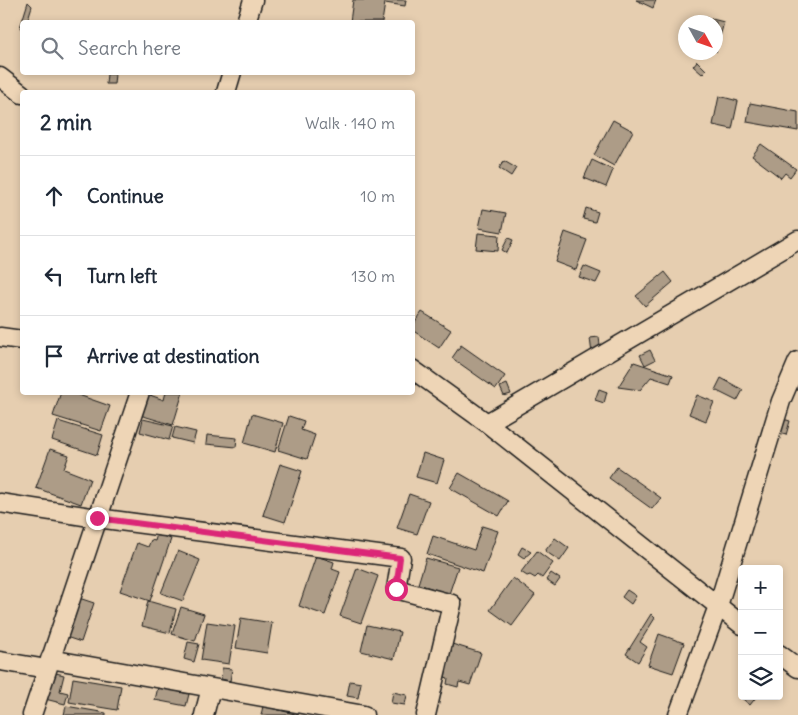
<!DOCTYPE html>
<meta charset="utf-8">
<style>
:root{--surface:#fff;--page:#f6f6f7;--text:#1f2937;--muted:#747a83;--line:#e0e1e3}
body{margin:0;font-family:Delius,sans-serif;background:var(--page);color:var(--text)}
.controls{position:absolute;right:15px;bottom:15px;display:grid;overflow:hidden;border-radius:5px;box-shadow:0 2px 8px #0003}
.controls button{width:45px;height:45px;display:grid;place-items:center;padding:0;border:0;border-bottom:1px solid var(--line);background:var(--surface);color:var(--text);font:25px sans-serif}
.compass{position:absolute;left:678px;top:15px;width:45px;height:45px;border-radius:50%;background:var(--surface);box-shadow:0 2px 8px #0003;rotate:130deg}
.stop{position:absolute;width:15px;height:15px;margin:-11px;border:4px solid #db2777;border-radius:50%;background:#fff}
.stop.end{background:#db2777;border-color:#fff;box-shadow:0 1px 5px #0008}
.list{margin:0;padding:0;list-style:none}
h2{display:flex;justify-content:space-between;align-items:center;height:65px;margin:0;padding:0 20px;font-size:21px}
h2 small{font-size:16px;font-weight:400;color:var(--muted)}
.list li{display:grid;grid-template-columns:32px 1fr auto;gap:15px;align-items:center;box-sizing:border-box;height:80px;padding:0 20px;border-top:1px solid var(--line)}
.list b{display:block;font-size:19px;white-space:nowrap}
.list em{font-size:16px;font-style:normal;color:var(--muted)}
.icon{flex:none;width:28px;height:28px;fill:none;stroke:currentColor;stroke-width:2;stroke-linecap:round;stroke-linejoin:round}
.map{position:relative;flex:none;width:798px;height:715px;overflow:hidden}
.search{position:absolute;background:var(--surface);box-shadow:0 2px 8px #0003;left:20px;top:20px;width:395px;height:55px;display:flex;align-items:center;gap:12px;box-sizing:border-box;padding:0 18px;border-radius:5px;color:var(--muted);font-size:19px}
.panel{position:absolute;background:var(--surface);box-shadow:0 2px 8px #0003;left:20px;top:90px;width:395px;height:305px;border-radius:5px}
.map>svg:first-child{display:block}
</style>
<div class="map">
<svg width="798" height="715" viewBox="0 0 798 715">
<rect width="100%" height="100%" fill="#e6ceb0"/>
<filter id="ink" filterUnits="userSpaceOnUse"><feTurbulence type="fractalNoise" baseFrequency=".02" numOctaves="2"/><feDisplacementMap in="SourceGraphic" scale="10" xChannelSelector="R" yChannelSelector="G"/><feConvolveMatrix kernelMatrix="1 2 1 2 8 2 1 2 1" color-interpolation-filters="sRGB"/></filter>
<g filter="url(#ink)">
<path fill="#ad9c87" stroke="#1c1c1c" d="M353,0H406L405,6L385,3L382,22H350Z
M636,0H656L653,8Z
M28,2L32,6L27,22H22V29L20,28Z
M700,16L724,22L716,52V22H698Z
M697,61L706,70L702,74L693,66Z
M107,74H115L114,84H106Z
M719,96L738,101L732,129L713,125Z
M750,103L798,112V131L747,122Z
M613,120L633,131L614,166L594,155Z
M761,144L796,169L790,177L785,173L781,178L752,156Z
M592,160L613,170L606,187L584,178Z
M504,161L516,168L511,176L499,168Z
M586,208L598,212L595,222L583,219Z
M483,209L506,213L502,232L479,228Z
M565,232L587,240L576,270L555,262Z
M478,233L499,235L498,251L476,249Z
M508,238L513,240L507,253L502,250Z
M584,266L601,273L596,283L579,277Z
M665,272L673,282L645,306L636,296Z
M422,312L451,330L439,348L412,330V327Z
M599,337L601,353L592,354L590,338Z
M461,345L505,376L496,389L452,358Z
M650,350L655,360L645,365L640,355Z
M634,362L673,375L670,383L651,377L640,390L618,387Z
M721,378L743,390L737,401L715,390Z
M507,384L511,394L504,396L500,387Z
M599,389L607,392L604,403L595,400Z
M61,392H70L110,406L101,431L53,416Z
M166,392H183L173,425L140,415L147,394L164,400Z
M697,395L714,402L706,421L689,414Z
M252,414L283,423L275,452L244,443Z
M289,416L304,421L301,430L315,435L307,459L278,450Z
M143,419L173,426L169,440L140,432Z
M783,419L790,421L786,435L779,433Z
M58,421L103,435L97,455L52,440Z
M175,427L196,432L193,443L172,438Z
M207,435L237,438L236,447L206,444Z
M50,449L69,455L64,469L90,479L81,504L36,488Z
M423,453L444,460L437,483L416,477Z
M280,464L302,471L285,522L263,515Z
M617,467L661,498L652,509L609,478Z
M459,473L508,501L499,516L450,488Z
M409,494L429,501L417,534L397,528Z
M482,526L498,531L483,573L427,554L433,536L474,550Z
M157,534L171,539L150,601L120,591L137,543L148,547L151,540L155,541Z
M555,538L569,548L560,561L545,551Z
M522,547L531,552L524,558L518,554Z
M178,551L200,560L183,601L161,593Z
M537,551L553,563L542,578L538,575L535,578L530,575L527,576L521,572Z
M316,556L334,562L332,569L340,572L325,615L299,606Z
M426,558L458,567L449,594L418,584Z
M357,568L378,576L361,623L340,616Z
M551,573L560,579L555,586L546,580Z
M513,578L535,595L512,626L490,610Z
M627,590L636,596L631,604L622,597Z
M79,598L94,603L81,642L66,637Z
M148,601L176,609L170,633L142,626Z
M181,607L204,614L195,641L172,634Z
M651,614L655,618L640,642L647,647L638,662L626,654Z
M241,618L272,623L267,653L236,648Z
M207,622L235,626L229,664L201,660Z
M367,625L400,632L394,659L361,651Z
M659,634L684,643L673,673L648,665Z
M188,642L199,644L194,662L184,659Z
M452,644L481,653L470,685L459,682L458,687L447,684L448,678L442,676Z
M222,668L232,669L230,681L221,679Z
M52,672L64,675L60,691L68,693L65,704L45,699Z
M73,678L121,686L117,710L69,702Z
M350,681L361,683L358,698L347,696Z
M158,687L189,694L186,706L155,700Z
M742,691V696H757L750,705L738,695Z
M393,692L407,695L405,705L391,703Z
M66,706L106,713V715H64Z
M263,706L299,715H261Z"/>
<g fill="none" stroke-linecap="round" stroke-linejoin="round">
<g stroke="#1c1c1c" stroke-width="21">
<path id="minor" d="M246,22L253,0
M0,77L22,94
M226,92L232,72
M0,337L22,340
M412,369L487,423L742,625
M487,423L798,240
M0,503L97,518L401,558L396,589L452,604L426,715
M779,654L798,668
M50,659L364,715
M0,661L47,669
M32,715L140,392
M204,715L211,688
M678,715L718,606L781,401L798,361"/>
</g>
<use href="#minor" stroke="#eed5b6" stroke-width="18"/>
</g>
</g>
<g fill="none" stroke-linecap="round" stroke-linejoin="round" filter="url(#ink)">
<path stroke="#db2777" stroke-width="6" d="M97,518L400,558L396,589"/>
</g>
</svg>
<div class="controls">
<button>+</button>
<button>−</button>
<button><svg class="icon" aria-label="layers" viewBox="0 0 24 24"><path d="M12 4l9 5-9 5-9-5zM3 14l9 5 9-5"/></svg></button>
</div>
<svg class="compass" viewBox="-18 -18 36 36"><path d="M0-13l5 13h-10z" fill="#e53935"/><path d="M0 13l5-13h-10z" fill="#747a83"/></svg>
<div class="stop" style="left:396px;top:589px"></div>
<div class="stop end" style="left:97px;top:518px"></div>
<div class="search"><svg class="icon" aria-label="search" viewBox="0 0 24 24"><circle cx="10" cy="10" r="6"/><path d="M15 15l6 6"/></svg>Search here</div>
<section class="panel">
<h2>2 min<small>Walk · 140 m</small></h2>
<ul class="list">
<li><svg class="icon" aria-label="ahead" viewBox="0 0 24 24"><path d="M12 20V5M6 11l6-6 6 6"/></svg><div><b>Continue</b></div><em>10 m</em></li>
<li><svg class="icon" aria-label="left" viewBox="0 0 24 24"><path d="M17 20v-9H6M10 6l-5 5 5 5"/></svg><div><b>Turn left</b></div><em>130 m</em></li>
<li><svg class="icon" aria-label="arrive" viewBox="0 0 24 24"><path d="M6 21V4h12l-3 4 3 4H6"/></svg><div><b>Arrive at destination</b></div></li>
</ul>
</section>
</div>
